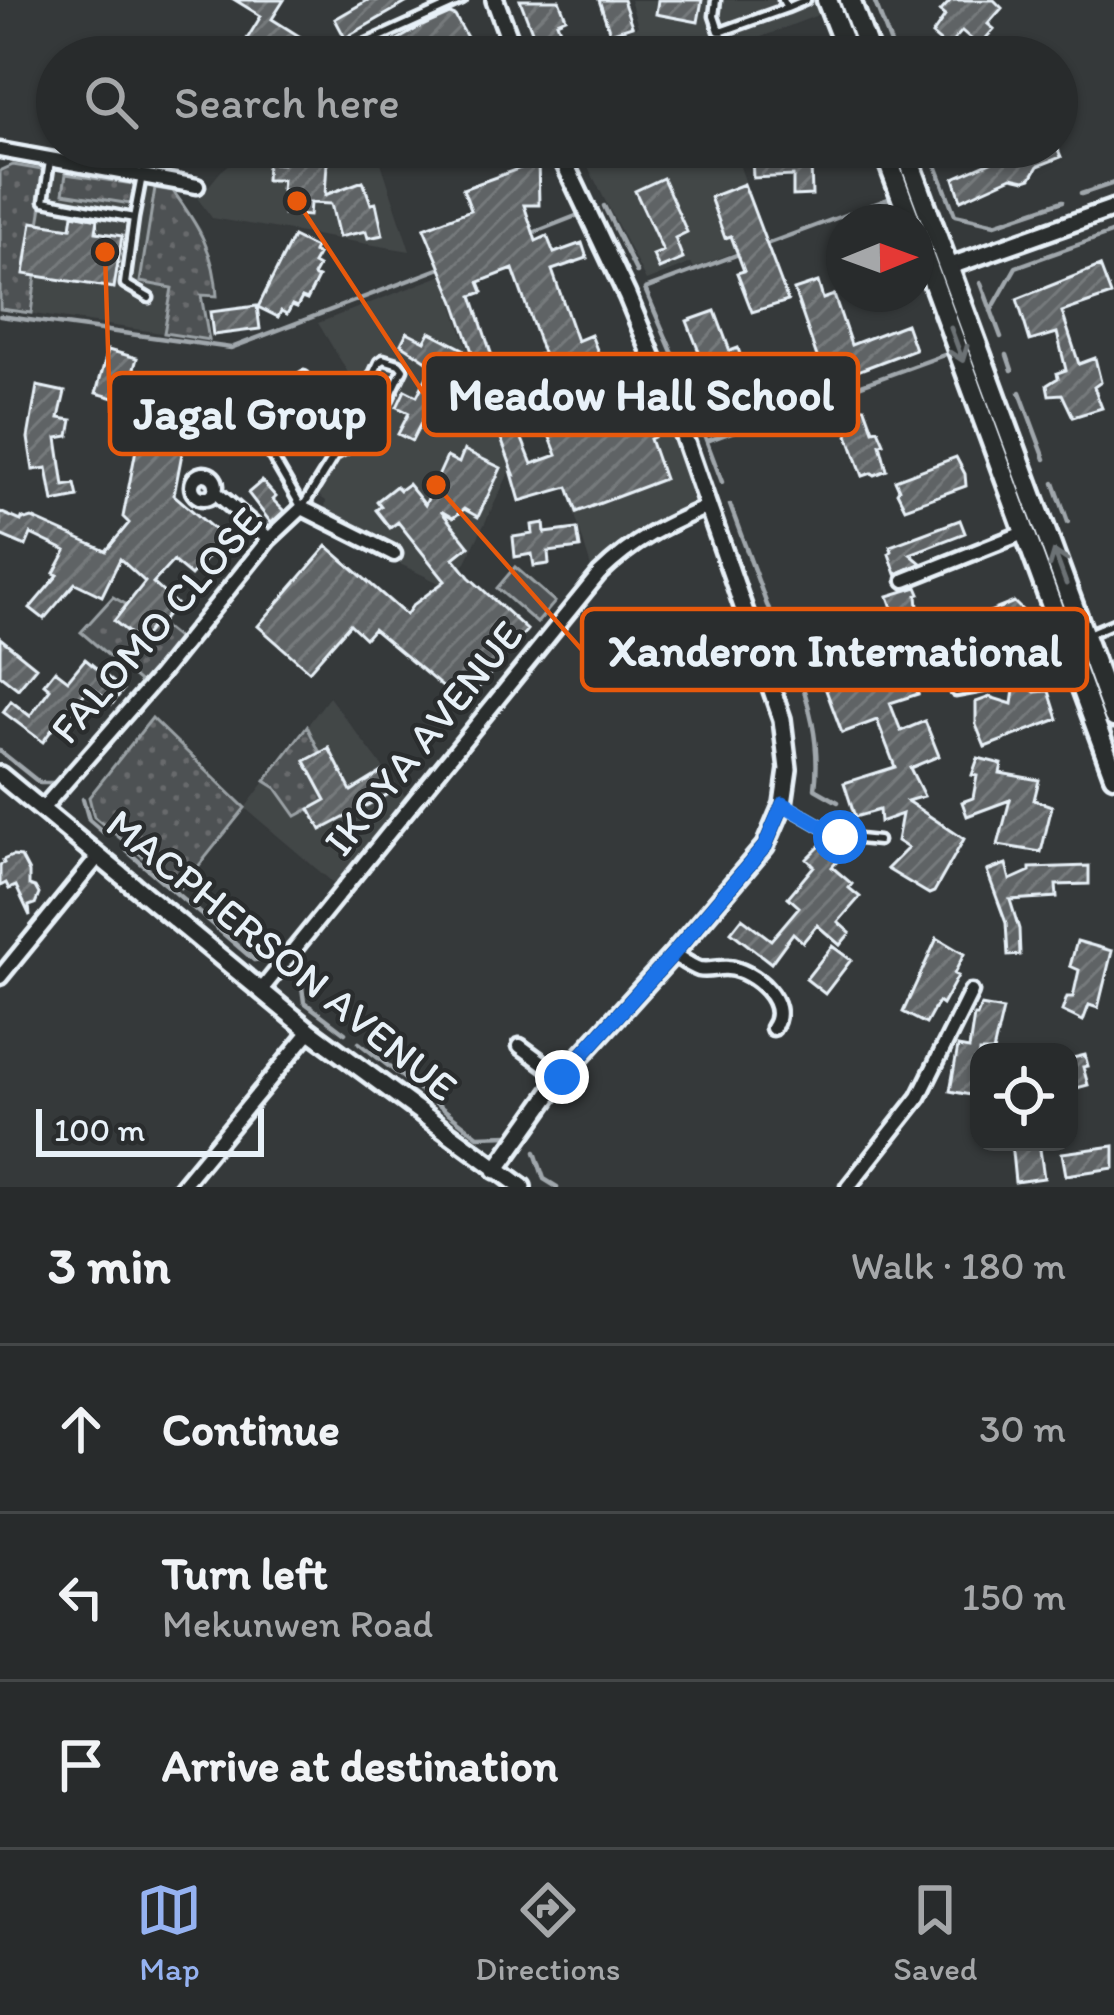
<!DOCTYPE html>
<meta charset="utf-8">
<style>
:root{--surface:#282b2c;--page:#343738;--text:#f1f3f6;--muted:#a5a7a9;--line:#444748;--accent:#95b2f1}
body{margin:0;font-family:Itim,sans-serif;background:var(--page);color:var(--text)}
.controls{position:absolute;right:36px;bottom:36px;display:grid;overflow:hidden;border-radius:24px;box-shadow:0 3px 9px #0004}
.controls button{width:108px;height:108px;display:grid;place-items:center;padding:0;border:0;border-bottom:3px solid var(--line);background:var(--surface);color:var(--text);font:60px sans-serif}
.compass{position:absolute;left:826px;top:204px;width:108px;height:108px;border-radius:50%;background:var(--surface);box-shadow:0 3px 9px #0004;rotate:89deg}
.scale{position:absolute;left:36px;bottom:30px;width:228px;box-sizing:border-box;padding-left:12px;border:6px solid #e8f1f8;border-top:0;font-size:33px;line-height:42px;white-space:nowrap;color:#e8f1f8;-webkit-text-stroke:9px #2a2d2e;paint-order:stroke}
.stop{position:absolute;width:36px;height:36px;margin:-27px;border:9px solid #1a73e8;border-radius:50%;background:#fff}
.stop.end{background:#1a73e8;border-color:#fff;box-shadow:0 3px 12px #0008}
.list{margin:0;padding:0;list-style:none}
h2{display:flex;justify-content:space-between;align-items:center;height:156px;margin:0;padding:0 48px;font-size:51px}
h2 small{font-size:39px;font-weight:400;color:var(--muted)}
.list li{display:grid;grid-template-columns:78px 1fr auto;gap:36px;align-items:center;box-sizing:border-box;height:168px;padding:0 48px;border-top:3px solid var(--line)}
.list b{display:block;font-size:45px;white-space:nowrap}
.list p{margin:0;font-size:39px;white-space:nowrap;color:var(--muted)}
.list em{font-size:39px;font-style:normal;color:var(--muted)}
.icon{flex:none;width:66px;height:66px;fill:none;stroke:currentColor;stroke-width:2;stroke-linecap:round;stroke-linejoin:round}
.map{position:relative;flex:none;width:1114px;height:1187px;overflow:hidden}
.search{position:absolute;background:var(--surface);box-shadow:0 3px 9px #0004;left:36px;right:36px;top:36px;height:132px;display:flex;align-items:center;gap:30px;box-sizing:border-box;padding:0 42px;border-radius:66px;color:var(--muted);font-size:45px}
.sheet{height:660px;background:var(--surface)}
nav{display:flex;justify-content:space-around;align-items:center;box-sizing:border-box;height:168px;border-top:3px solid var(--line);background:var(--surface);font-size:33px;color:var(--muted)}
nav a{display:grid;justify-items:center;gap:6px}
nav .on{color:var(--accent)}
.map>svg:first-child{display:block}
</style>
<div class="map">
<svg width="1114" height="1187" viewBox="0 0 1114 1187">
<defs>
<pattern id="grass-dots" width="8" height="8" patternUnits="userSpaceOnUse" patternTransform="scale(3)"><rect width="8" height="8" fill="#4d5152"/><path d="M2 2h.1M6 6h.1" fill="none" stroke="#676a6c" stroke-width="1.8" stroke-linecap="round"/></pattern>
<pattern id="building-hatch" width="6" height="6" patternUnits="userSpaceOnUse" patternTransform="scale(3)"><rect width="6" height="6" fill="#5f6365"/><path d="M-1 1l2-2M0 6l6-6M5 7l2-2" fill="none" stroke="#767a7c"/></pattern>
</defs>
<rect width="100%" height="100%" fill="#35393a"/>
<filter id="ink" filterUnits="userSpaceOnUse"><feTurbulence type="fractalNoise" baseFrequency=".00833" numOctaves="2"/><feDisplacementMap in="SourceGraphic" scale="24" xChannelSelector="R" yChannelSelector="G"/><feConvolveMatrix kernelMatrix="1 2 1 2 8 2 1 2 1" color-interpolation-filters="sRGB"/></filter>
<g filter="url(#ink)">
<path fill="#424647" d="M630,0H819L823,13L710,57H562L638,26Z
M251,147H376L410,251L212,218L198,199L221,171Z
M578,147H733L766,240L694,268L691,263L646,281Z
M13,165L173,191L201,229L216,273L217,296L201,295L209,340L0,309V171Z
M443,275L487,407L511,469L465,564L439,583L322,526L326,501L310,490L361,394L318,323Z
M672,414L701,489L692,507L633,534L634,538L626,541L594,577L556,453Z
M329,697L409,801L338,887L245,808Z"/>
<path fill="url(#grass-dots)" stroke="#9aa1a5" stroke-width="3" d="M13,165L48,171L39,224L25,273L36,276L31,313L0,309V171Z
M66,174L140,185L137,205L63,193Z
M155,188L173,191C198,225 215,253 217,296L201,295L209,340L164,333L172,288L140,282Z
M113,597L156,621L182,642L145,687L81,632Z
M152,718L245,808L181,888L94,817L89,797Z
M307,726L320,753L305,761L326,800L296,816L276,788L265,781Z"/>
<path fill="#4d5152" stroke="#9aa1a5" stroke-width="3" d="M515,567L555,602L537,623L497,588Z"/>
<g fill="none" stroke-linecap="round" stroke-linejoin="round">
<path stroke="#a0a7ac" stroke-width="4.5" d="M874,0L896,57
M929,147L955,215L995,224L1063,201
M1081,194L1114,183
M604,206L637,273
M530,234L581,214
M761,246L896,196
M981,283L1001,337
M991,311L1016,267L1114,232
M0,316L231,348L441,268
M1007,355L1012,370
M679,368L645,289L739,254
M687,389L722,482
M1020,392L1045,459
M707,441L944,355
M1054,483L1068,522
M730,505L767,605L781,632
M793,659C809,701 821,743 815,789L838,802
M0,751L40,783H62
M83,799L89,820L103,832
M127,851L254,960L280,957
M300,972L304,1002L345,1033
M359,1043L478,1136L510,1135
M535,1152L544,1179L557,1187"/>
</g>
<path fill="url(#building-hatch)" stroke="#e8f1f8" stroke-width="3" fill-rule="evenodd" d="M235,0H284L272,19L318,48L312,57H236L261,16Z
M368,0H411L345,38L335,19Z
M520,0H559L566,18L557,22L570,57H542Z
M599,0H623L632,26L610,33Z
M658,0H702L698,22L656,14Z
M951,0H994L1002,8L988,24L994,29L979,46L962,31L947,48L932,35L945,16L940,12Z
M450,14L455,16L478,57H440L434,46L415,57H368L418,28Z
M287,147H328L325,195L363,181L371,204L376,203L383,235L368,238L366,231L339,237L331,204L310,203L309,216L284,214L285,190H281L282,180H266L267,163L282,164Z
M529,147H533L538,158L539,205H524L536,241L547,236L554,253L582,243L587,258L552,270L577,341L591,335L602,362L596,365L607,393L619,388L626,405L613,410L623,433L649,422L654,437L650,439L664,479L577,512L568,487L520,501L512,473L514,474L479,379L481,378L455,302L424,228L471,210L463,189L526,166L500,160ZM513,269L543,353L497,371L472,296L483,292L479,282ZM531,390L557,455L532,464L506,399Z
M792,147H825L826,164H811L812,195L793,196V176L753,178L752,157L792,156Z
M1025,147H1057L1061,157L1038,166L1031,178L1025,180L1012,177L961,200L954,178Z
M663,178L687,232L675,238L683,259L659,269L653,255L663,251L635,191Z
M744,184L788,301L752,312L737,273L744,271L731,236L725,238L710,197Z
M73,214L98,219L96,232L122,236L114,288L24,274L32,222L71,228Z
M293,237L315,248L313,252L318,255L313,264L318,267L313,276L318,278L307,300L302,298L297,307L292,305L287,314L281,311L278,317L258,307Z
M1100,266L1111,295L1062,312L1079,364L1095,358L1101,382L1094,387L1102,408L1073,417L1062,394L1049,395L1047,385L1058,378L1057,373L1066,370L1057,333L1030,341L1017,299Z
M818,282L823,299L834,295L851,345L906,324L915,349L826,383L794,290Z
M257,306L260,329L213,335L210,312Z
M715,311L730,351L738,348L742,361L734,363L747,396L720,406L687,321Z
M407,332L425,341L430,332L463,349L450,374L446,372L430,405L446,413L440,425L424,417L412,441L398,434L409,413L397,407L405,390L417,396L433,365L401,344Z
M108,350L137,358L125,401L96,393Z
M37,386L65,392L59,418L72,420L69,436L57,438L64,486L75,484L78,497L53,502L47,468L33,470L28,438Z
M857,407L865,408L873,430L878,429L884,443L880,444L887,470L875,475L872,473L863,476L841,416Z
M144,408L189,417L174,495L224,538L191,576L173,561L153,583L176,604L160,624L156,621L140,642L114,621L145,582L120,559L102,596L75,583L44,619L30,608L58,575L54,573L66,551L31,534L26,546L0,535V512L21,521L22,518L26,520L32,518L106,551L129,523L123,517Z
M464,450L501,468L478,517L464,509L453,518L441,511L469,546L454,558L469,577L527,630L464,705L373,629L365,638L350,624L309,671L258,626L327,546L406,615L413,605L445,581L398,522L390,528L376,510L381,506L377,501L396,486L400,490L408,484L425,505L447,457L459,463Z
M956,457L965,474L966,486L905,508L897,492L899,489L895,480Z
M262,481L276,497L273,500L284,511L271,523L248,493Z
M960,520L965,533L910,554L921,563L896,574L889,554L892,551L890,546Z
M544,523L545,533L577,529L580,548L548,552L549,564L534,566L532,554L515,557L513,537L533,534L532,525Z
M917,587L920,594L917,595L918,607L909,618L897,622L888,596Z
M1014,602L1022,610L1030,630L1029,640L975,662L972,654L967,656L957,631L961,629L960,624Z
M0,638L36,667L18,689L0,675Z
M898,638L918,694L890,703L901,731L925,721L939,756L910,768L924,796L907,801L964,839L934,892L929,894L887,869L908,848L897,841L902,814L880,822L879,810L855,817L844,783L895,767L877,720L842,733L820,674L834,670L833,662L850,656L891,670L881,644Z
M85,659L123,690L112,704L90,686L65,720L61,717L43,742L3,712L11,701L30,716L50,689L44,684L55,670L68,680Z
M1027,686L1035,692L1049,691L1058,719L985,747L976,725V702L990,697L1012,704L1014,690Z
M329,748L351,791L382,772L394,791L321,830L310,809L326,800L305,761Z
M978,758L1002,764L1000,773L1039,780L1034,800L1052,806L1041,852L998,845L1010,800L967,816L962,802L973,798L977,776L972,775Z
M824,842L841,857L832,867L852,884L849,888L860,897L838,922L850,933L840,945L817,925L803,942L793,933L771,963L731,932L742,918L771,940L799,907L788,897L814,866L807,859Z
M12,856L21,857L29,872V885L35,887L39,894L35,904L29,906L30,916L16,886L9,889L6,883L0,886V865L4,863L3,860Z
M1006,864L1010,880L1030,871V868L1089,866V884L1056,885L1057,897L1010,900L1019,929L1020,955L1008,956L1006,923L987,871Z
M937,938L964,954L954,974L958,976L942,1005L938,1002L926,1024L903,1012Z
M1077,941L1112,951L1098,1008L1089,1005L1083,1021L1062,1011L1067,997H1073L1079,970L1070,966Z
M832,946L851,960L825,994L806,979Z
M981,1006L1003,1010L993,1052H979L975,1096L950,1091L958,1047L969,1049L974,1016H977Z
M1085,1055L1088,1066L1083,1067L1088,1085L1069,1090V1059Z
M1011,1142H1039L1044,1178L1015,1182Z
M1114,1146V1168L1066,1175L1062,1153Z"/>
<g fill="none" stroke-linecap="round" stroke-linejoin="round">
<g stroke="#e8f1f8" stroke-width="15">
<path id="service" d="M716,0L714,16L719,31H723L787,8L783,0
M787,8L806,0
M358,57L360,46L462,0
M50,161L44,201L134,218L142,176
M134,218L125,284L149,298
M304,376C285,394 256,412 263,441L302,508L335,455L379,362L383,359L399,364L403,369L372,434L335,455
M934,618C926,645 936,674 956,692L1010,682L1069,662
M1088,634L1114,623
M786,806L840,837L878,841"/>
</g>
<g stroke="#e8f1f8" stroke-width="21">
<path id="minor" d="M0,150L197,186
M192 486a12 12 0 1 1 24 0a12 12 0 1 1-24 0Z
M215,492L269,539
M905,580L1026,532
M42,809L158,677L269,539L302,508L394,554
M673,954C681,959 690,966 699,969C709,971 718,967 728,968C754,970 791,1003 773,1028
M0,977L99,856
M262,989L599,574C635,539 664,526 709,506
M520,1046L562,1077
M181,1187L310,1031
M848,1187L919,1097L971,992"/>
</g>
<g stroke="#e8f1f8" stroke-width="24">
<path id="tertiary" d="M495,0L516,57
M948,267L1114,208
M0,775L310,1031L522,1187
M496,1170L562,1077L673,954L765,846L783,804L788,769L782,719L675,411L627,295L557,147"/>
</g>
<g stroke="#e8f1f8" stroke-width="27">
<path id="primary" d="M827,0L849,57
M850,0L871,57
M883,147L911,222
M904,147L1114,717
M916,235L1114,775"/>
</g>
<use href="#service" stroke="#2a2d2e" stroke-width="6"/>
<use href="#minor" stroke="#2a2d2e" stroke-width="12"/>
<use href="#tertiary" stroke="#2a2d2e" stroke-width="15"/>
<use href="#primary" stroke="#2a2d2e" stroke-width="18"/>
</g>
<defs><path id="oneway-shaft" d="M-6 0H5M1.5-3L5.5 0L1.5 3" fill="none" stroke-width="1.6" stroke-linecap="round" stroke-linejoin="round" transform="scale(3)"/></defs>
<g stroke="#6c7275">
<use href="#oneway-shaft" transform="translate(957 345) rotate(70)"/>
<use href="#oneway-shaft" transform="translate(1060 567) rotate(-110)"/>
</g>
</g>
<g fill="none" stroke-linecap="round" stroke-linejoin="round" filter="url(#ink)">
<path stroke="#1a73e8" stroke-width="15" d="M562,1077L673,954L765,846L783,804L840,837"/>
</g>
<g text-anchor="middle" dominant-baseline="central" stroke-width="9" stroke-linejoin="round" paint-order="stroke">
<g font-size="42" fill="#e8f1f8" stroke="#2a2d2e">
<text transform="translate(156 625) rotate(-49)">FALOMO CLOSE</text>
<text transform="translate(423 738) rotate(-51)">IKOYA AVENUE</text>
<text transform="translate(282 955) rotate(39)">MACPHERSON AVENUE</text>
</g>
</g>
<path fill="none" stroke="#e8590c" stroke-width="4.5" d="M297 201L424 394M105 252L110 413M436 485L582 650"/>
<g fill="#e8590c" stroke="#2a2d2e" stroke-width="4.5">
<circle cx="297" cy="201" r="12"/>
<circle cx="105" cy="252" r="12"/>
<circle cx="436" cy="485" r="12"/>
</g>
<g fill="#2a2d2e" stroke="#e8590c" stroke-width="4.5">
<rect x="424" y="354" width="434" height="81" rx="12"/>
<rect x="110" y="373" width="279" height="81" rx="12"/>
<rect x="582" y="609" width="505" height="81" rx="12"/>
</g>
<g font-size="45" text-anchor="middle" font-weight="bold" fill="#e8f1f8">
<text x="641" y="410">Meadow Hall School</text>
<text x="250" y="429">Jagal Group</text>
<text x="835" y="666">Xanderon International</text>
</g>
</svg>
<div class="controls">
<button><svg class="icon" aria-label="locate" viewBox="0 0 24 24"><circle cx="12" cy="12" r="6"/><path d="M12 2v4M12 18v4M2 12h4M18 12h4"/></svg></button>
</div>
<svg class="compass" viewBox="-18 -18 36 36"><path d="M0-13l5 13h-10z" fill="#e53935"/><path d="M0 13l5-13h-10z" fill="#a5a7a9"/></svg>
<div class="scale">100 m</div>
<div class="stop" style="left:840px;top:837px"></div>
<div class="stop end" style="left:562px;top:1077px"></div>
<div class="search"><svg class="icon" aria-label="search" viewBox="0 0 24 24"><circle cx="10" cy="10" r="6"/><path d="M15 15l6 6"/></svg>Search here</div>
</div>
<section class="sheet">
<h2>3 min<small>Walk · 180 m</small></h2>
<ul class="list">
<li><svg class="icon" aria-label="ahead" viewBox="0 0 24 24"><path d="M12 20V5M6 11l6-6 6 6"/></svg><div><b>Continue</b></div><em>30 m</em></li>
<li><svg class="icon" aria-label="left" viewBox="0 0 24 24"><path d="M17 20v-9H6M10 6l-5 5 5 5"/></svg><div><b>Turn left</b><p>Mekunwen Road</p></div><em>150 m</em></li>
<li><svg class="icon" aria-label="arrive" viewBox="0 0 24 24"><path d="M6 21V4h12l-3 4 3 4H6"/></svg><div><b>Arrive at destination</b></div></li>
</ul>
</section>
<nav>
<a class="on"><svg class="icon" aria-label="map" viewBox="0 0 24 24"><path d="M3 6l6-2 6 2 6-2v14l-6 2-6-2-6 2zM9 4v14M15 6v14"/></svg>Map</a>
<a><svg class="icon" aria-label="directions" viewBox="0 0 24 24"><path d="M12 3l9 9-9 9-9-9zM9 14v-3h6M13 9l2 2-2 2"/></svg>Directions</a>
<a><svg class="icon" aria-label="saved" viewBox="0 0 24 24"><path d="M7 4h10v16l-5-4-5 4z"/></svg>Saved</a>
</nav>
